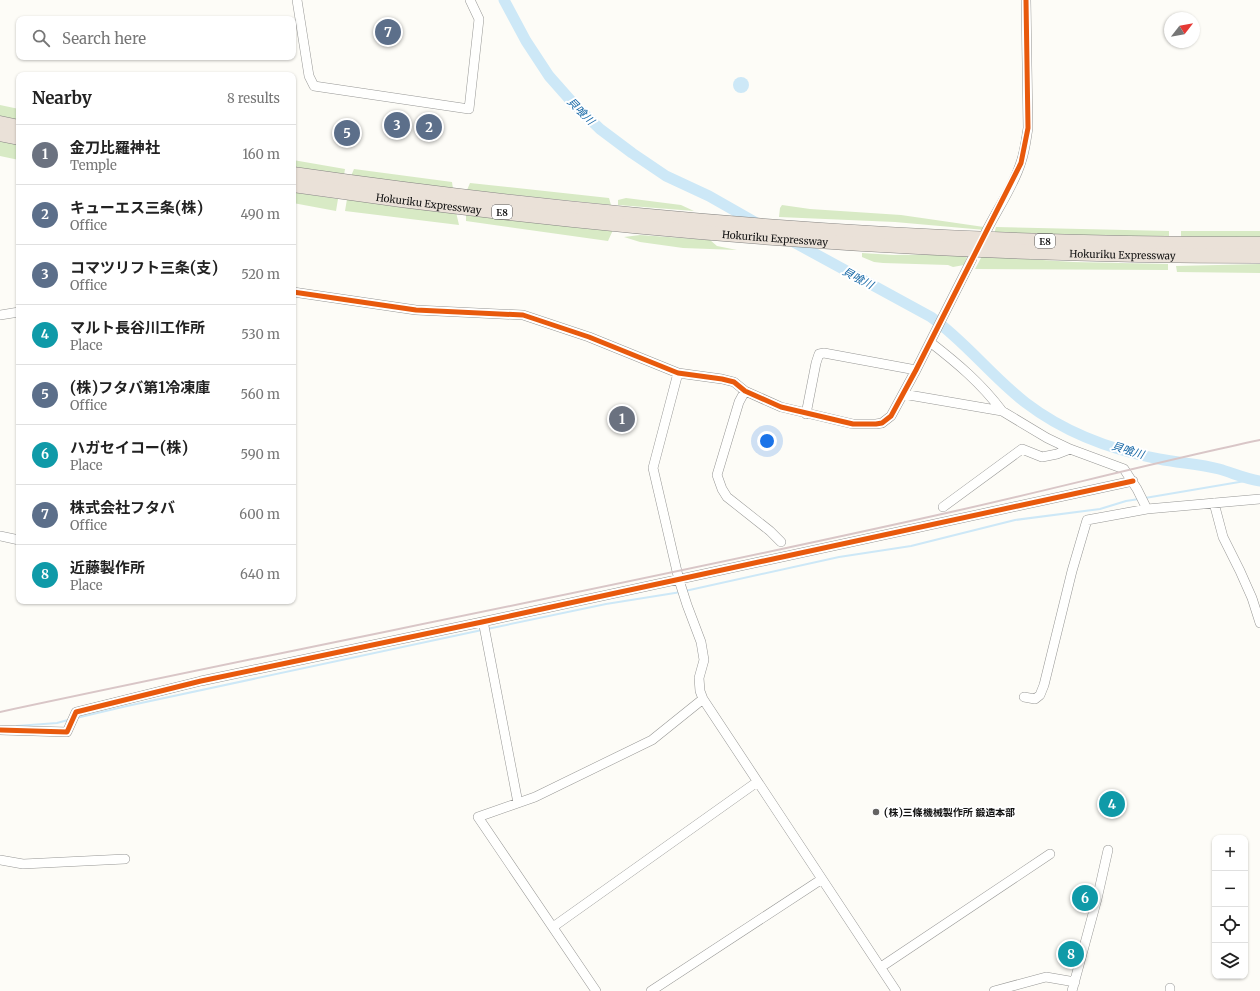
<!DOCTYPE html>
<meta charset="utf-8">
<style>
:root{--surface:#fff;--page:#f2f2f2;--text:#222;--muted:#767676;--line:#e0e0e0;--accent:#0b8043}
body{margin:0;font-family:Merriweather,"Noto Sans JP",serif;background:var(--page);color:var(--text)}
.controls{position:absolute;right:12px;bottom:12px;display:grid;overflow:hidden;border-radius:8px;box-shadow:0 1px 3px #0004}
.controls button{width:36px;height:36px;display:grid;place-items:center;padding:0;border:0;border-bottom:1px solid var(--line);background:var(--surface);color:var(--text);font:20px sans-serif}
.compass{position:absolute;left:1164px;top:12px;width:36px;height:36px;border-radius:50%;background:var(--surface);box-shadow:0 1px 3px #0004;rotate:59deg}
.you{position:absolute;left:767px;top:441px;width:14px;height:14px;margin:-10px;border:3px solid #fff;border-radius:50%;background:#1a73e8;box-shadow:0 0 0 6px #1a73e833}
.badge{display:grid;place-items:center;width:26px;height:26px;border-radius:50%;background:var(--accent);color:#fff;font-size:13px;font-weight:700}
.pin{position:absolute;translate:-50% -50%;border:2px solid #fff;box-shadow:0 1px 4px #0006}
.list{margin:0;padding:0;list-style:none}
h2{display:flex;justify-content:space-between;align-items:center;height:52px;margin:0;padding:0 16px;font-size:17px}
h2 small{font-size:13px;font-weight:400;color:var(--muted)}
.list li{display:grid;grid-template-columns:26px 1fr auto;gap:12px;align-items:center;box-sizing:border-box;height:60px;padding:0 16px;border-top:1px solid var(--line)}
.list b{display:block;font-size:15px;white-space:nowrap}
.list p{margin:0;font-size:13px;white-space:nowrap;color:var(--muted)}
.list em{font-size:13px;font-style:normal;color:var(--muted)}
.icon{flex:none;width:22px;height:22px;fill:none;stroke:currentColor;stroke-width:2;stroke-linecap:round;stroke-linejoin:round}
.map{position:relative;flex:none;width:1260px;height:991px;overflow:hidden}
.search{position:absolute;background:var(--surface);box-shadow:0 1px 3px #0004;left:16px;top:16px;width:280px;height:44px;display:flex;align-items:center;gap:10px;box-sizing:border-box;padding:0 14px;border-radius:8px;color:var(--muted);font-size:15px}
.panel{position:absolute;background:var(--surface);box-shadow:0 1px 3px #0004;left:16px;top:72px;width:280px;height:532px;border-radius:8px}
.map>svg:first-child{display:block}
</style>
<div class="map">
<svg width="1260" height="991" viewBox="0 0 1260 991">
<rect width="100%" height="100%" fill="#fdfcf7"/>
<path fill="#d8eac5" d="M0,105L19,109V120L0,116Z
M0,138L19,142V160L0,156Z
M293,160L345,169L344,175L293,167Z
M354,169L452,182L453,189L351,176Z
M470,183L609,198L611,205L467,190Z
M293,192L338,199L336,211L293,203Z
M626,198L681,205L694,211L618,205V200Z
M347,199L456,212L459,225L345,211Z
M782,205L810,209L901,215L984,227L985,230L895,222L779,217L780,208Z
M466,214L613,230L608,241L466,221Z
M996,227L1169,231V238L994,234Z
M1181,231H1260V238H1181Z
M640,235L710,240L717,246L737,250L683,248L640,242L624,237Z
M862,253L894,255L968,254L964,265L953,267L948,265L883,263L874,262L862,257Z
M982,256L1073,262L1168,264V270L975,269Z
M1260,264V273L1177,272L1176,266Z"/>
<path fill="#cde8f7" d="M733 85a8 8 0 1 1 16 0a8 8 0 1 1-16 0Z"/>
<g fill="none" stroke-linecap="round" stroke-linejoin="round">
<path stroke="#cde8f7" stroke-width="2" d="M1145,498L1251,480
M685,591L839,557L911,546L1015,520L1100,509L1126,501L1139,499
M487,629L606,604L681,592
M76,718L127,706L482,630
M17,726L57,723L68,720"/>
<path stroke="#cde8f7" stroke-width="11" d="M504,0L526,41L549,76L572,102L600,129L632,153L666,176L709,196L760,225
M788,239L931,317C966,342 992,377 1026,403C1064,432 1112,450 1159,459C1179,463 1200,464 1219,469C1233,473 1246,479 1260,481"/>
<g stroke="#979795" stroke-width="10">
<path id="minor" d="M297,0L309,76L314,86L469,109L479,19L470,0
M985,234C996,211 1014,186 1021,162C1025,151 1026,140 1028,128L1026,0
M293,292L416,310L523,315L589,337L678,373L722,379L734,382L745,391L781,407L853,424H876L882,423L891,416L916,370L972,259
M0,315L19,312
M930,342C957,363 981,383 1002,411
M678,373L653,468L679,580L687,605L701,642L704,660L699,678L700,691L703,699L896,991
M745,391L739,402L717,475L722,489L727,497L770,531L781,542
M903,394L1002,411L1047,438L1070,449L1124,469L1137,489L1147,509
M806,414L816,363L819,354L824,353L916,370
M1214,503L1223,537L1240,571L1252,598L1260,623
M943,507L1022,449L1042,457L1057,454L1070,449
M0,536L19,540
M482,622L484,626L518,803
M1024,697L1035,699L1040,695L1044,685L1072,571L1087,520L1147,509L1260,499
M0,730L67,732L76,712L201,681L482,622L1133,481
M0,860L23,864L125,859
M553,927L757,782
M881,967L1050,854
M596,991L478,817L535,797L652,740L703,699
M651,991L822,879
M994,991L1046,977L1075,982
M1072,991L1097,899L1108,850
M1170,991V988"/>
</g>
<g stroke="#858482" stroke-width="15">
<g id="highway">
<path d="M0,123L19,127"/>
<path d="M0,134L19,138"/>
<path d="M293,174C613,220 937,245 1260,244"/>
<path id="s1" d="M293,185C613,232 937,256 1260,256"/>
</g>
</g>
<use href="#minor" stroke="#fffffe" stroke-width="9"/>
<use href="#highway" stroke="#eae1d8" stroke-width="14"/>
<path stroke="#d9c6c7" stroke-width="2" d="M0,712C317,644 635,583 951,512C1054,489 1156,462 1260,440"/>
<g stroke="#fff" stroke-width="8">
<path id="cycleway" d="M293,292L416,310L523,315L589,337L678,373L722,379L734,382L745,391L781,407L853,424H876L882,423L891,416L916,370L1021,163L1028,128L1026,0
M0,730L67,732L76,712L201,681L482,622L1133,481"/>
</g>
<use href="#cycleway" stroke="#e8590c" stroke-width="5"/>
</g>
<circle fill="#646362" stroke="#fff" stroke-width="1.5" cx="876" cy="812" r="4"/>
<g text-anchor="middle" dominant-baseline="central" stroke-width="4" stroke-linejoin="round" paint-order="stroke">
<g fill="#fff" stroke="#585858" stroke-width="1">
<rect x="492" y="205" width="20" height="14" rx="3"/>
<rect x="1035" y="234" width="20" height="14" rx="3"/>
</g>
<g font-size="9" font-weight="bold" fill="#111">
<text x="502" y="212">E8</text>
<text x="1045" y="241">E8</text>
</g>
<g font-size="10" fill="#111" stroke="#fff">
<text stroke="none"><textPath href="#s1" startOffset="137">Hokuriku Expressway</textPath></text>
<text stroke="none"><textPath href="#s1" startOffset="485">Hokuriku Expressway</textPath></text>
<text stroke="none"><textPath href="#s1" startOffset="833">Hokuriku Expressway</textPath></text>
</g>
<g font-size="10" font-weight="bold" fill="#111" stroke="#fff" text-anchor="start">
<text x="884" y="812">(株)三條機械製作所 鍛造本部</text>
</g>
<g font-size="11" font-style="italic" fill="#1768a6" stroke="#fff">
<text transform="translate(581 111) rotate(45)">貝喰川</text>
<text transform="translate(858 278) rotate(28)">貝喰川</text>
<text transform="translate(1128 450) rotate(17)">貝喰川</text>
</g>
</g>
</svg>
<div class="controls">
<button>+</button>
<button>−</button>
<button><svg class="icon" aria-label="locate" viewBox="0 0 24 24"><circle cx="12" cy="12" r="6"/><path d="M12 2v4M12 18v4M2 12h4M18 12h4"/></svg></button>
<button><svg class="icon" aria-label="layers" viewBox="0 0 24 24"><path d="M12 4l9 5-9 5-9-5zM3 14l9 5 9-5"/></svg></button>
</div>
<svg class="compass" viewBox="-18 -18 36 36"><path d="M0-13l5 13h-10z" fill="#e53935"/><path d="M0 13l5-13h-10z" fill="#767676"/></svg>
<div class="you"></div>
<div class="pin badge" style="left:622px;top:419px;background:#6b7280">1</div>
<div class="pin badge" style="left:429px;top:127px;background:#5c6f8a">2</div>
<div class="pin badge" style="left:397px;top:125px;background:#5c6f8a">3</div>
<div class="pin badge" style="left:1112px;top:804px;background:#0f9aa8">4</div>
<div class="pin badge" style="left:347px;top:133px;background:#5c6f8a">5</div>
<div class="pin badge" style="left:1085px;top:898px;background:#0f9aa8">6</div>
<div class="pin badge" style="left:388px;top:32px;background:#5c6f8a">7</div>
<div class="pin badge" style="left:1071px;top:954px;background:#0f9aa8">8</div>
<div class="search"><svg class="icon" aria-label="search" viewBox="0 0 24 24"><circle cx="10" cy="10" r="6"/><path d="M15 15l6 6"/></svg>Search here</div>
<section class="panel">
<h2>Nearby<small>8 results</small></h2>
<ul class="list">
<li><span class="badge" style="background:#6b7280">1</span><div><b>金刀比羅神社</b><p>Temple</p></div><em>160 m</em></li>
<li><span class="badge" style="background:#5c6f8a">2</span><div><b>キューエス三条(株)</b><p>Office</p></div><em>490 m</em></li>
<li><span class="badge" style="background:#5c6f8a">3</span><div><b>コマツリフト三条(支)</b><p>Office</p></div><em>520 m</em></li>
<li><span class="badge" style="background:#0f9aa8">4</span><div><b>マルト長谷川工作所</b><p>Place</p></div><em>530 m</em></li>
<li><span class="badge" style="background:#5c6f8a">5</span><div><b>(株)フタバ第1冷凍庫</b><p>Office</p></div><em>560 m</em></li>
<li><span class="badge" style="background:#0f9aa8">6</span><div><b>ハガセイコー(株)</b><p>Place</p></div><em>590 m</em></li>
<li><span class="badge" style="background:#5c6f8a">7</span><div><b>株式会社フタバ</b><p>Office</p></div><em>600 m</em></li>
<li><span class="badge" style="background:#0f9aa8">8</span><div><b>近藤製作所</b><p>Place</p></div><em>640 m</em></li>
</ul>
</section>
</div>
